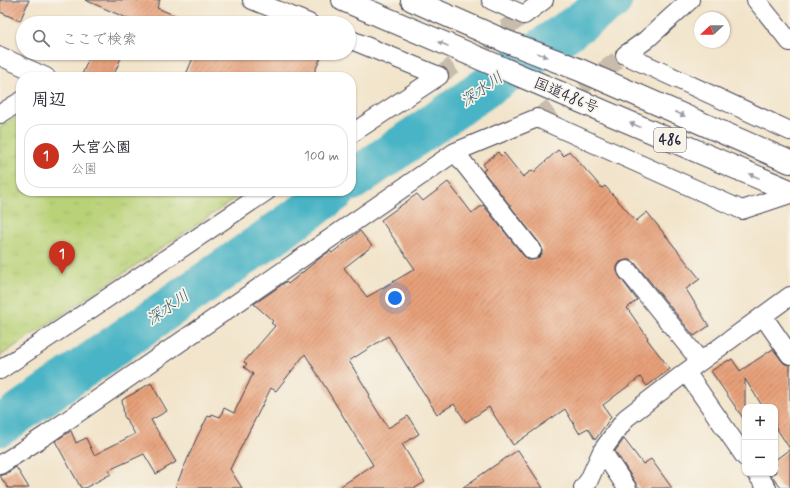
<!DOCTYPE html>
<html lang="ja">
<meta charset="utf-8">
<style>
:root{--surface:#fff;--page:#f2f2f3;--text:#2b2b33;--muted:#7c7c81;--line:#e1e1e2;--accent:#c8321e}
body{margin:0;font-family:Mynerve,"Klee One",sans-serif;background:var(--page);color:var(--text)}
.controls{position:absolute;right:12px;bottom:12px;display:grid;overflow:hidden;border-radius:8px;box-shadow:0 1px 3px #0004}
.controls button{width:36px;height:36px;display:grid;place-items:center;padding:0;border:0;border-bottom:1px solid var(--line);background:var(--surface);color:var(--text);font:20px sans-serif}
.compass{position:absolute;left:694px;top:12px;width:36px;height:36px;border-radius:50%;background:var(--surface);box-shadow:0 1px 3px #0004;rotate:248deg}
.you{position:absolute;left:395px;top:298px;width:14px;height:14px;margin:-10px;border:3px solid #fff;border-radius:50%;background:#1a73e8;box-shadow:0 0 0 6px #1a73e833}
.badge{display:grid;place-items:center;width:26px;height:26px;border-radius:50%;background:var(--accent);color:#fff;font-size:13px;font-weight:700}
.pin{position:absolute;translate:-50% -33px;filter:drop-shadow(0 1px 2px #0008)}
.pin::after{content:'';position:absolute;top:21px;width:14px;height:12px;background:inherit;clip-path:polygon(0 0,100% 0,50% 100%)}
.list{margin:0;padding:0;list-style:none}
h2{display:flex;justify-content:space-between;align-items:center;height:52px;margin:0;padding:0 16px;font-size:17px}
h2 small{font-size:13px;font-weight:400;color:var(--muted)}
.list li{display:grid;grid-template-columns:26px 1fr auto;gap:12px;align-items:center;box-sizing:border-box;height:64px;margin:0 8px 8px;padding:0 8px;border:1px solid var(--line);border-radius:16px}
.list b{display:block;font-size:15px;white-space:nowrap}
.list p{margin:0;font-size:13px;white-space:nowrap;color:var(--muted)}
.list em{font-size:13px;font-style:normal;color:var(--muted)}
.icon{flex:none;width:22px;height:22px;fill:none;stroke:currentColor;stroke-width:2;stroke-linecap:round;stroke-linejoin:round}
.map{position:relative;flex:none;width:790px;height:488px;overflow:hidden}
.search{position:absolute;background:var(--surface);box-shadow:0 1px 3px #0004;left:16px;top:16px;width:340px;height:44px;display:flex;align-items:center;gap:10px;box-sizing:border-box;padding:0 14px;border-radius:22px;color:var(--muted);font-size:15px}
.panel{position:absolute;background:var(--surface);box-shadow:0 1px 3px #0004;left:16px;top:72px;width:340px;height:124px;border-radius:16px}
.map>svg:first-child{display:block}
</style>
<div class="map">
<svg width="790" height="488" viewBox="0 0 790 488">
<defs>
<pattern id="grass-tufts" width="24" height="20" patternUnits="userSpaceOnUse"><rect width="24" height="20" fill="#b9d278"/><path d="M3 7l-1-3M5 7V3M7 7l1-3M15 17l-1-3M17 17v-4M19 17l1-3" fill="none" stroke="#9fb469"/></pattern>
<pattern id="building-hatch" width="6" height="6" patternUnits="userSpaceOnUse"><rect width="6" height="6" fill="#e7a079"/><path d="M-1 1l2-2M0 6l6-6M5 7l2-2" fill="none" stroke="#bb8264"/></pattern>
</defs>
<rect width="100%" height="100%" fill="#f7f3e8"/>
<filter id="ink" filterUnits="userSpaceOnUse"><feTurbulence type="fractalNoise" baseFrequency=".025" numOctaves="2"/><feDisplacementMap in="SourceGraphic" scale="8" xChannelSelector="R" yChannelSelector="G"/><feConvolveMatrix kernelMatrix="1 2 1 2 8 2 1 2 1" color-interpolation-filters="sRGB"/></filter>
<filter id="wash" filterUnits="userSpaceOnUse"><feTurbulence type="fractalNoise" baseFrequency=".012" numOctaves="4" result="noise"/><feDisplacementMap in="SourceGraphic" scale="16" xChannelSelector="R" yChannelSelector="G"/><feGaussianBlur stdDeviation="0.9" result="paint"/><feColorMatrix in="noise" values="0 0 0 0 0 0 0 0 0 0 0 0 0 0 0 0 0 1.4 0 .05"/><feComposite in="paint" operator="in"/></filter>
<g filter="url(#wash)">
<rect width="100%" height="100%" fill="#f2e4ca"/>
<path fill="url(#grass-tufts)" stroke="#6e7a5a" d="M21,114V191H247L0,356V127Z"/>
<g fill="none" stroke-linecap="round" stroke-linejoin="round">
<path stroke="#48b4c5" stroke-width="41" d="M351,181L612,0
M0,426L336,191"/>
</g>
<g id="blocks">
<path fill="url(#building-hatch)" d="M0,0H29L20,21L0,12Z
M85,0H160L157,8L193,23H138Z
M91,53H123L113,77H81Z
M195,53H323L312,77H185Z
M558,150L564,156L569,151L602,188L605,186L636,221L647,212L700,279L686,289L709,326L694,336L635,263L631,260H626L620,262L617,266V271L619,276L637,300L627,308L648,338L647,339L670,369L647,386L640,377L603,405L611,417L595,440L588,428L579,433L565,409L513,445L489,407L466,422L454,404L437,414L388,336L349,361L370,395L368,396L388,428L408,416L419,434L402,444L425,482L415,488H338L373,465L305,354L276,391L271,388L230,469L242,488H175L197,437L208,416L211,417L212,414L220,417L224,408L234,413L253,374L244,367L247,364L244,362L275,326L271,323L273,321L254,304L286,282L288,284L324,255L330,251L332,253L360,231L372,246L344,268L367,297L415,269L381,220L417,194L423,201L448,182L472,213L483,205L524,256L528,260H533L538,258L542,254V248L540,244L483,171L486,169L483,164L498,152L501,156L504,153L523,177L532,170L534,172Z
M773,349L782,361L785,364L790,365V488H781L770,473H775V460L790,449L775,426V407H763L745,379V421L711,371L729,360V361L732,359L740,371Z
M151,383L167,411L151,420L176,462L156,474L144,454L109,470L111,474L85,488H81L55,441L71,431L76,443L86,438L94,455L135,434L124,416L122,400Z
M624,439L643,464L651,459L672,488H639L615,451Z
M518,450L543,488H462L488,470Z
M16,467L29,488H8L0,476L6,474Z"/>
</g>
</g>
<g filter="url(#ink)">
<use href="#blocks" fill-opacity="0" stroke="#413f50" stroke-width="1"/>
<g fill="none" stroke-linecap="round" stroke-linejoin="round">
<path stroke="#c8bdad" stroke-width="18" stroke-dasharray="18 9" stroke-linecap="butt" d="M439,76L524,15
M537,118L625,55"/>
<g stroke="#413f50" stroke-width="20">
<path id="street" d="M252,0L309,23
M491,0L524,15L544,0
M690,0L646,40L625,55L790,131
M756,0L790,42
M349,39L439,76
M0,56L46,77
M0,114L21,101
M351,134L439,76
M455,152L532,250
M627,270L700,361
M763,316L790,355
M0,370L267,191
M686,372L745,457
M602,451L627,488
M0,465L46,435L455,152L537,118L742,210L790,194
M756,473L767,488
M583,488L589,480L602,451L626,418L686,372L790,296"/>
</g>
<g stroke="#413f50" stroke-width="24">
<path id="highway" d="M343,0L790,191
M412,0L505,41L580,70L790,162"/>
</g>
<use href="#street" stroke="#fff" stroke-width="18"/>
<use href="#highway" stroke="#fff" stroke-width="22"/>
</g>
<defs><path id="oneway-solid" d="M-6-.8H1V-3.2L6.5 0L1 3.2V.8H-6Z"/></defs>
<g fill="#9c9ca7">
<use href="#oneway-solid" transform="translate(443 44) rotate(-157)"/>
<use href="#oneway-solid" transform="translate(542 55) rotate(21)"/>
<use href="#oneway-solid" transform="translate(680 114) rotate(24)"/>
<use href="#oneway-solid" transform="translate(635 125) rotate(-157)"/>
<use href="#oneway-solid" transform="translate(754 176) rotate(-157)"/>
</g>
</g>
<g text-anchor="middle" dominant-baseline="central" stroke-width="3.5" stroke-linejoin="round" paint-order="stroke">
<rect fill="#f7f3e8" stroke="#62616f" stroke-width="1" x="654" y="128" width="32" height="24" rx="3"/>
<g font-size="14" font-weight="bold" fill="#22223b">
<text x="670" y="140">486</text>
</g>
<g font-size="15" fill="#22223b" stroke="#f7f3e8">
<text transform="translate(566 96) rotate(23)">国道486号</text>
</g>
<g font-size="16" font-style="italic" fill="#315c72" stroke="#f7f3e8">
<text transform="translate(482 90) rotate(-35)">深水川</text>
<text transform="translate(168 308) rotate(-35)">深水川</text>
</g>
</g>
</svg>
<div class="controls">
<button>+</button>
<button>−</button>
</div>
<svg class="compass" viewBox="-18 -18 36 36"><path d="M0-13l5 13h-10z" fill="#e53935"/><path d="M0 13l5-13h-10z" fill="#7c7c81"/></svg>
<div class="you"></div>
<div class="pin badge" style="left:62px;top:274px">1</div>
<div class="search"><svg class="icon" aria-label="search" viewBox="0 0 24 24"><circle cx="10" cy="10" r="6"/><path d="M15 15l6 6"/></svg>ここで検索</div>
<section class="panel">
<h2>周辺<small></small></h2>
<ul class="list">
<li><span class="badge">1</span><div><b>大宮公園</b><p>公園</p></div><em>100 m</em></li>
</ul>
</section>
</div>
